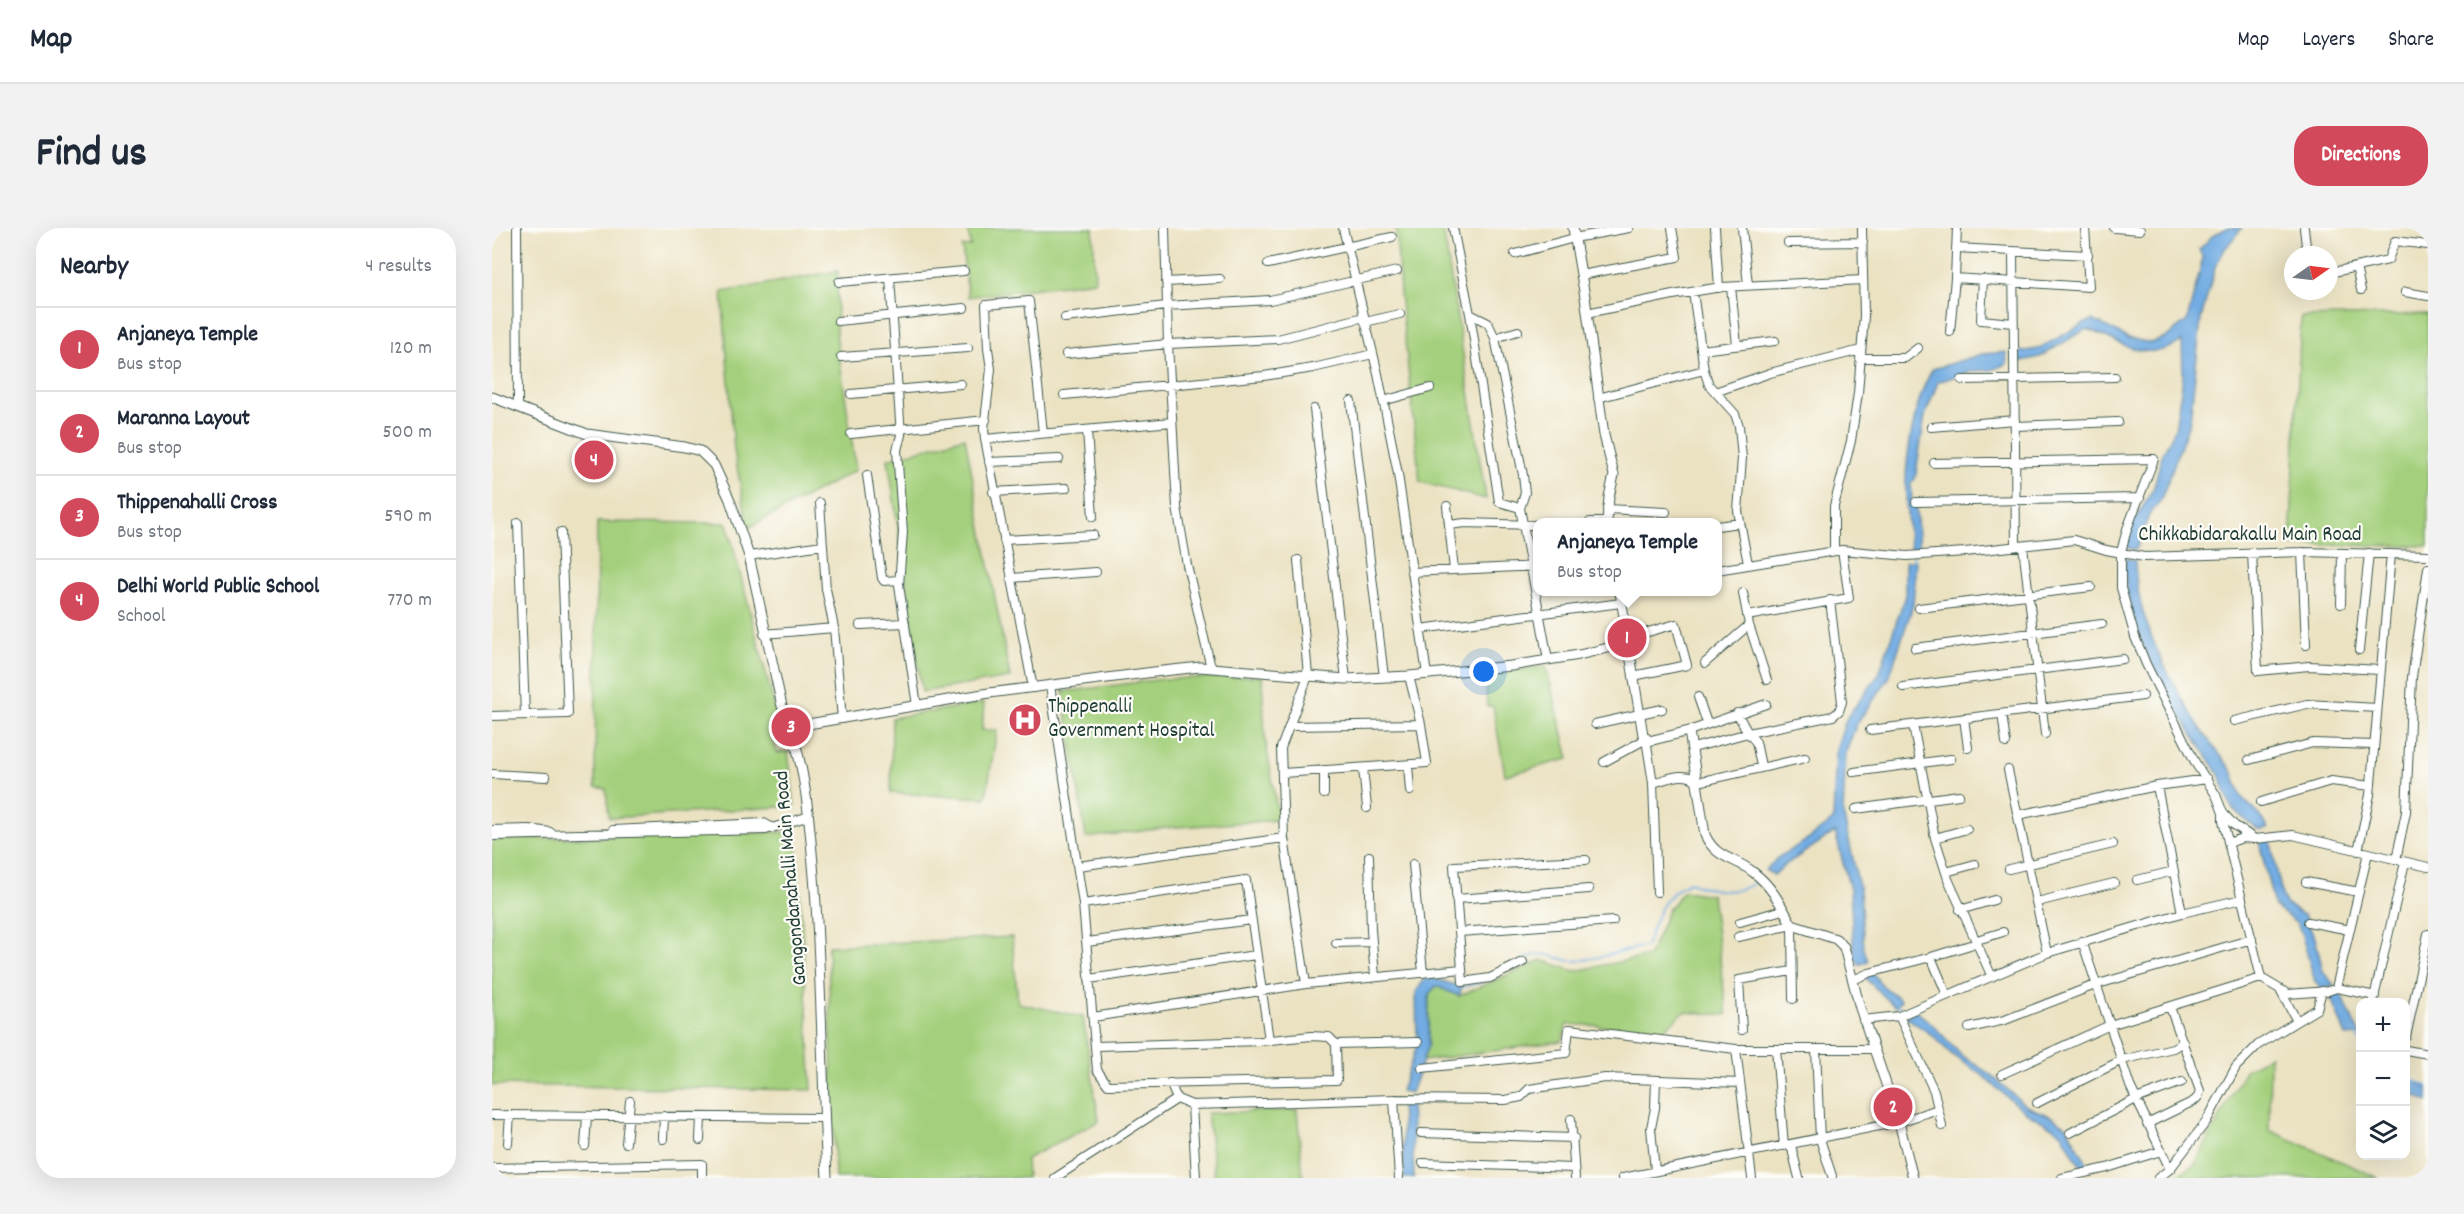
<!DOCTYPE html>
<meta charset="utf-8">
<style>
:root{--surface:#fff;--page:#f2f2f3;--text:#1f2937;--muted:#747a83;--line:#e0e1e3;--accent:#d1495b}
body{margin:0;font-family:Dekko,sans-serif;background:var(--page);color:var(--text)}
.controls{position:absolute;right:18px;bottom:18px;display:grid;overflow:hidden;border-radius:12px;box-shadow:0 6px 24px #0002}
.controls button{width:54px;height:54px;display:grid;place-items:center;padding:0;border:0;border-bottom:2px solid var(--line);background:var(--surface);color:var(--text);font:30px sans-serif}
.compass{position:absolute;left:1792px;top:18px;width:54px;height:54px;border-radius:50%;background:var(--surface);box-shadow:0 6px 24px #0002;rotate:76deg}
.you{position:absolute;left:992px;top:444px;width:21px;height:21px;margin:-15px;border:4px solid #fff;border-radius:50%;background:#1a73e8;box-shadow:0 0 0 9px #1a73e833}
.badge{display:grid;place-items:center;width:39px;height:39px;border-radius:50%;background:var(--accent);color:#fff;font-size:20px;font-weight:700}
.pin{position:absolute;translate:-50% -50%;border:3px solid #fff;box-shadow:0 2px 6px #0006}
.popup{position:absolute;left:1041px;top:290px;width:189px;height:78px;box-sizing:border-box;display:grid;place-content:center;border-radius:12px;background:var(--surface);filter:drop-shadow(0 2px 4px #0005);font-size:20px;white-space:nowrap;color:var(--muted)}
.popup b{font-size:22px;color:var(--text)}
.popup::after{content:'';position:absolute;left:50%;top:100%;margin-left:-12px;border:12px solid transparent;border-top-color:var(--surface)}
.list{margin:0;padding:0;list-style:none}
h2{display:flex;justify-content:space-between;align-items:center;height:78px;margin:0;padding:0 24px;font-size:26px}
h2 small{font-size:20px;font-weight:400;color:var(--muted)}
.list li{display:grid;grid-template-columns:39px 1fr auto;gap:18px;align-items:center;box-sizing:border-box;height:84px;padding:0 24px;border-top:2px solid var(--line)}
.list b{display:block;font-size:22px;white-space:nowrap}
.list p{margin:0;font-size:20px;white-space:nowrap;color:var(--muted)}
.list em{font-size:20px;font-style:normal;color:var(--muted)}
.icon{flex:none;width:33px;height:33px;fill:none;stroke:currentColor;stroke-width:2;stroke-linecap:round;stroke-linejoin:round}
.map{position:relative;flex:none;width:1936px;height:950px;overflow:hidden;border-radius:24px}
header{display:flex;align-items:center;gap:36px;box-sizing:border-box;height:84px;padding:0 30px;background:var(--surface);border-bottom:2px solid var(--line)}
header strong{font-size:28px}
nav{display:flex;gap:33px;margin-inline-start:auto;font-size:21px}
.intro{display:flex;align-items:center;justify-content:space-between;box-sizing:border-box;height:144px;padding:0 36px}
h1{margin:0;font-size:42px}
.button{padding:15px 27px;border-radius:24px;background:var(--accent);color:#fff;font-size:21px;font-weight:700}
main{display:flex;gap:36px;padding:0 36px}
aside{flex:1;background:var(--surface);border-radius:24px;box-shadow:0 6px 24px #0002}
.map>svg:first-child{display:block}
</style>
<header>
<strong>Map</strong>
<nav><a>Map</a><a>Layers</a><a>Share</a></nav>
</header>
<div class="intro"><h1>Find us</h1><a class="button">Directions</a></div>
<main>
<aside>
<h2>Nearby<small>4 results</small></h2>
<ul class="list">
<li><span class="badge">1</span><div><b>Anjaneya Temple</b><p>Bus stop</p></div><em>120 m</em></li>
<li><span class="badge">2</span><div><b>Maranna Layout</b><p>Bus stop</p></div><em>500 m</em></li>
<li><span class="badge">3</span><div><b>Thippenahalli Cross</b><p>Bus stop</p></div><em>590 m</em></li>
<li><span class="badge">4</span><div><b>Delhi World Public School</b><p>School</p></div><em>770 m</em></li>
</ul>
</aside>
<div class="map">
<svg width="1936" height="950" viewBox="0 0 1936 950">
<rect width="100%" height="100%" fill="#fdfcf7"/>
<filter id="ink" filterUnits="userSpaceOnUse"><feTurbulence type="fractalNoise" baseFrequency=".0167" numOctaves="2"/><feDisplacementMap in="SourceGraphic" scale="12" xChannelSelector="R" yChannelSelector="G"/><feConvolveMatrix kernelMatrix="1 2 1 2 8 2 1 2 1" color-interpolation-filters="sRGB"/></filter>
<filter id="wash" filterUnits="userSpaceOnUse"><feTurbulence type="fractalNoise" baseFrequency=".008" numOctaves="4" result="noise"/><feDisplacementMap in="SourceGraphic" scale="24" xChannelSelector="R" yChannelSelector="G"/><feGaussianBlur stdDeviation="1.35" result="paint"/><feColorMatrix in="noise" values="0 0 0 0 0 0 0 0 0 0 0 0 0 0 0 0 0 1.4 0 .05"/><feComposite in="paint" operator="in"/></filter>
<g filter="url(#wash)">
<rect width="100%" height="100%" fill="#ebe2c2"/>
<path fill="#a4d07d" stroke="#628658" stroke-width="1.5" d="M475,0H601L603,53L476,69L470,19L479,18Z
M904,0H951L994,271L928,254L908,65Z
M346,43L344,106L364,242L256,300L242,222L230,64Z
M1936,86V318L1798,317L1809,89Z
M473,209L518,450L430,464L396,231Z
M105,294L235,295L287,495L278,497L285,525L296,523L303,578L117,590L114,561L103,559Z
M1054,438L1077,531L1013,547L1001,478H995L993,447Z
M770,448L773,510L787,592L672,600L594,610L571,464L671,451Z
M492,475L490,502H505L494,570L399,565L400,490Z
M294,604L305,620L320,862L0,857V612Z
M1192,663L1220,667L1235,787L1192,784L1171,802L1075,796L1070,813L931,833L936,817L937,766L944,758L967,768L1050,732L1083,743L1157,728L1177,680Z
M520,709L526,775L591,789L607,893L534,931L535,950H343L336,718Z
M1778,828L1777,902L1887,950H1682L1703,936L1753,842Z
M805,882L811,950H723L715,885Z"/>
<path fill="#72ace2" stroke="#48748b" stroke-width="1.5" d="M1735,0H1750L1732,22L1723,39L1709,91L1698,193L1669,272L1657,287L1644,322L1635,320L1638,301L1662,259L1670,227L1683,201L1691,149L1690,113C1657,136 1631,116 1599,102H1592L1548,129L1526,134L1527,124L1546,121L1591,96L1601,92L1636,110L1659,115L1673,110L1695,93L1711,30L1707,22L1720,8Z
M1514,124L1515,136L1499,142L1480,143L1446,154L1433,188L1423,251L1419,255L1420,274L1424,278L1427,319L1418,320C1417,302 1414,285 1414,268C1412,235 1423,168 1441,141L1490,126Z
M1633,331L1643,332C1644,391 1676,450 1707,498C1717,514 1730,528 1740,543C1744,551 1745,561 1750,569C1759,581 1771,586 1776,601L1767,602C1758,595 1746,588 1739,578C1733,567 1732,554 1725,543C1685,482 1630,408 1633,331Z
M1413,333H1424L1421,377L1397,450L1365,495L1354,524L1351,585L1368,663L1372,721L1376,733L1367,737L1362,728L1358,662L1343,604L1293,637L1282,647L1273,642L1288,628L1317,611L1341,592L1344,521L1355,489L1387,446L1413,368Z
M1778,611L1791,671L1795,677L1812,687L1823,710L1831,743L1842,757L1829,761L1823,754L1809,704L1805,696L1782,678L1767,613Z
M1380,745L1391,758L1409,772L1403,779L1372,749Z
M941,750L970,759L967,768L944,758L937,766L936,817L919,865L909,863L925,817L924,764L932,752Z
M1847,762L1868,807L1854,808L1837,765Z
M1423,782L1441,797L1469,827L1498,846L1534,878L1558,888L1574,897L1597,939L1590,941L1569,904L1530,882L1489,846L1460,827L1441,808L1414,789Z
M1914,848L1936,860V874L1914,863Z
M909,873L919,874L922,950H912Z"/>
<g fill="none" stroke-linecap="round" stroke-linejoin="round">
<path stroke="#72ace2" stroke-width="2" d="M1421,335L1422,316
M1031,732C1053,720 1060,731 1081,733C1094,734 1138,721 1154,718C1165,689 1168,669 1197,654C1222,663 1244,669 1267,652
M967,760L990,754
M1404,776L1414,783
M1864,805L1868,813
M1914,849L1936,858"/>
</g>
</g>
<g filter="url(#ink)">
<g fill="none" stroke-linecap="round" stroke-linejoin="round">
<g stroke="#3e5649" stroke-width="10">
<path id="minor" d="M25,0L26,178
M673,0L676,116L685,279L695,337L719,440
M851,0L886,146L906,246L935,447
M961,0L978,86L996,95L1003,110L1031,247L1033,265L1028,280L1056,432
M1223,0L1227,60
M1250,0L1256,57
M1465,0L1463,50L1597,59L1593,0
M1622,0L1648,2
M1812,0L1815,27
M1296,15L1371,14
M1464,20L1596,27
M1521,25L1524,318
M1023,26L1082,10L1137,0
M776,36L900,9
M1864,39L1869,62
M1837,45L1896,32L1903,13L1936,17
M1089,47L1185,29L1180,0
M398,50L409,207L405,222L411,304L407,357L425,478
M1491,51L1489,92L1521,95
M347,54L472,43
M674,54L728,51
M1239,59L1245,117
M1201,64L1212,142L1217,157L1243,186L1247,198L1250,230L1246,283L1256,336
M1913,64L1936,68
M1095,85L1181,67L1229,59L1371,52
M978,86L1007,274L1028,280
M573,90L674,78L778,72L905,43
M346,93L472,80
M873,94L908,86
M1458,104L1463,50
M1003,110L1026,103
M1209,122L1283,113
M574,126L676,116L786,111L872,89
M349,129L476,120
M1368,130H1413L1426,120
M1470,152L1623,149
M1223,164L1278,145L1369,122
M359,166L469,156
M572,167L772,148L821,140L881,126
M1106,170L1212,142
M859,173L892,449
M891,173L938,160
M822,181L854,451
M1523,198L1626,194
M1439,199L1523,192
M595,202L601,289
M359,206L494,192
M493,211L680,194
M497,234L567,231
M1442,235L1662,231L1635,301L1629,324V360L1643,409L1654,436L1704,536L1724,567L1731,585L1742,597L1763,611
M375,247L390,350L392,353L407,352
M501,264L574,260
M1424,274L1648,270
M328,275L334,361L342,400L350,491
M955,278L962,342
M1115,281L1174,284
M1098,294H1115
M26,295L33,487
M957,297L973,295L1045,297
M1225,298L1248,295
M512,312L601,307
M1531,318L1553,506
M1342,322V278L1359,213L1366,165L1372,88L1370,0
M1810,324L1814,417
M1760,325L1766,443L1817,438L1888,442
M257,328L330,317
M806,332L816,448L789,520L792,610L814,756
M1225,342L1350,322L1415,328L1473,324L1582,312L1614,322L1652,329L1810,324L1936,327
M919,344L1045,338
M519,350L604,344
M1251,365L1257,397L1275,452
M1849,376L1850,325
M1427,380L1599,359
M1255,388L1357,370L1350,322
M368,397L413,395
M928,401L1129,375
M272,406L342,400
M1135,410L1184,396L1195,437L1141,448
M1423,420L1610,396
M1867,422L1877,325
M1213,435L1257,397
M558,457L591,676L605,842L616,857L845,852L844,816L837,809L819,808L769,813L604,818
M1411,459L1631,431
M541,460L493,211L492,201L499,141L496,121L494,77L537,73L551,205
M1206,469L1215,495
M1245,485L1256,505L1264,514L1269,538
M1510,486L1514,515
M0,488L76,486L69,304
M1472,490L1476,520
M1742,493L1815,476L1885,480
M1103,496L1170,481
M1421,497L1443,610L1456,651L1500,749
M798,498L929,496
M1378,502L1651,468
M1197,503L1274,476
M1201,520L1256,505L1341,488L1347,483L1350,474L1338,372
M1757,532L1821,515L1882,517
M1112,534L1154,511L1161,555L1165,664
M916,537L918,563
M871,540L875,580
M832,542V566
M1516,542L1555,725
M1362,544L1459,531
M791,545L935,535L929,496L917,448
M0,546L54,549
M1161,555C1175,551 1194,542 1206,554L1313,530
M1665,558L1690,685
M1769,574L1839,553L1879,558
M1364,581L1467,567
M1731,585V593L1769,750L1796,766L1836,763L1845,760L1883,768
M1526,587L1665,558L1715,551
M0,602L37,601L58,604
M121,602L272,595L279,599
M0,608L274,602L317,588
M1443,610L1475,601
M1737,615L1750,610L1763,611L1801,607L1936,639
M1866,623L1878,567L1899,326
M877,628L879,702L883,748
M1904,632L1914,584L1920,449L1936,340
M921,636L931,745
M586,638L792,610
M1517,641L1621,616
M1454,644L1483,636
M1645,652L1682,643
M1814,654L1867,664
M964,671L1097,661
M1545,674L1622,655
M591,676L754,652L777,812
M1468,682L1502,672
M1248,694L1291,682
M1816,694L1858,702
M967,704L1121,693
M1246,709L1300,697L1301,771
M1485,712L1511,704
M1590,713L1638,858L1678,941L1666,950
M595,714L759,692
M844,715L880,714
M1439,729L1478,717
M1031,734L998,750L971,754L962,638L1094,632
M597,751L764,727
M1361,752L1377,745L1439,729L1455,767
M1844,760L1876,625
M1881,774L1913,634
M1407,788L1555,725L1690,685L1750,671
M601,789L814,756L970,741
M1371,792L1407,788L1442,863L1450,898
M1805,793L1825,781L1830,763
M1477,800L1513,792L1603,757L1760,711
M1250,802L1247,752L1300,743
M1914,809L1936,706
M844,816L926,814
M1244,821L1260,950
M1284,821L1292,918
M1324,821L1328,911L1340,948
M1914,822L1936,826
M930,840L1074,825L1077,801L1244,821H1381
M1510,846L1618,797L1769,750
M685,871L700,877L902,871L1013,872L1029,869L1037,861L1113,850L1248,855
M902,871L907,950
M1545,875L1630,832L1681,820L1691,814
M700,877L704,950
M0,887L332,890
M1079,891L1083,950
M1655,896L1702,873L1706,869L1708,863L1678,779
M929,905L1082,910
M1578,905L1644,871L1690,854
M171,911L172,888
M208,912L209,889
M16,915L18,887
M134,915L138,873
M1299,917L1307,950
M93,918L95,888
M931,935L1082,940
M0,940L210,936V950
M1678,941L1714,894L1744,839L1766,817L1805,793L1789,764
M1163,943L1159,900L1163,880L1164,852
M563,950L685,871L678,855
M1131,950L1407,894L1446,881
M1570,950L1615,940L1669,923"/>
</g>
<g stroke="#3e5649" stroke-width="11">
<path id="tertiary" d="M1081,0L1093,69L1112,207L1122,247L1117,269L1115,294
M0,169L95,206L193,219L208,223L222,237L238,272L257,328L290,478C314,532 317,590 322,648C330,749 330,850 335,950
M1128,364L1151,507L1157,513L1197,503L1213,607C1224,631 1242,629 1261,644C1280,658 1289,677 1300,697L1344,711L1352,719L1368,780L1407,894L1421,950
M299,499L497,465L662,444L708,439L854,451L917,448L1019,438L1087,427L1136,415"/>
</g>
<use href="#minor" stroke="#fff" stroke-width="8"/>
<use href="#tertiary" stroke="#fff" stroke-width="9"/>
</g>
</g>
<defs>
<g id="hospital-disc" transform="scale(1.725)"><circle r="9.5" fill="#d1495b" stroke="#fdfcf7"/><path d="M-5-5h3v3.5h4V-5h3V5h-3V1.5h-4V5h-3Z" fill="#fff"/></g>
</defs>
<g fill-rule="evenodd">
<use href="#hospital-disc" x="533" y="492"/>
</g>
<g text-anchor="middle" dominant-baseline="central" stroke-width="4.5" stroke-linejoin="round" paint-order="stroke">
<g font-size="21" fill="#1f3d34" stroke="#fdfcf7">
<text x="1758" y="308">Chikkabidarakallu Main Road</text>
<text transform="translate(300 650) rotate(-95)">Gangondanahalli Main Road</text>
</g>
<g font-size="21" fill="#1f3d34" stroke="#fdfcf7" text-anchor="start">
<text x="556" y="480">Thippenalli<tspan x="556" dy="24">Government Hospital</tspan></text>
</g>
</g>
</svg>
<div class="controls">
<button>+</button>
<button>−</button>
<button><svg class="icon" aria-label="layers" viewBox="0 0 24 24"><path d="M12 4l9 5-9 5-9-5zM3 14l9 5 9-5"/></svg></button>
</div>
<svg class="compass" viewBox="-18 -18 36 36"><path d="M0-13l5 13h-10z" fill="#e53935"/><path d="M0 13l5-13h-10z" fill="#747a83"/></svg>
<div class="you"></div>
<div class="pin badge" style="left:1135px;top:410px">1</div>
<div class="popup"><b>Anjaneya Temple</b>Bus stop</div>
<div class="pin badge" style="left:1401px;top:879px">2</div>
<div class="pin badge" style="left:299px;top:499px">3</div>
<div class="pin badge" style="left:102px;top:232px">4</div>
</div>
</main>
